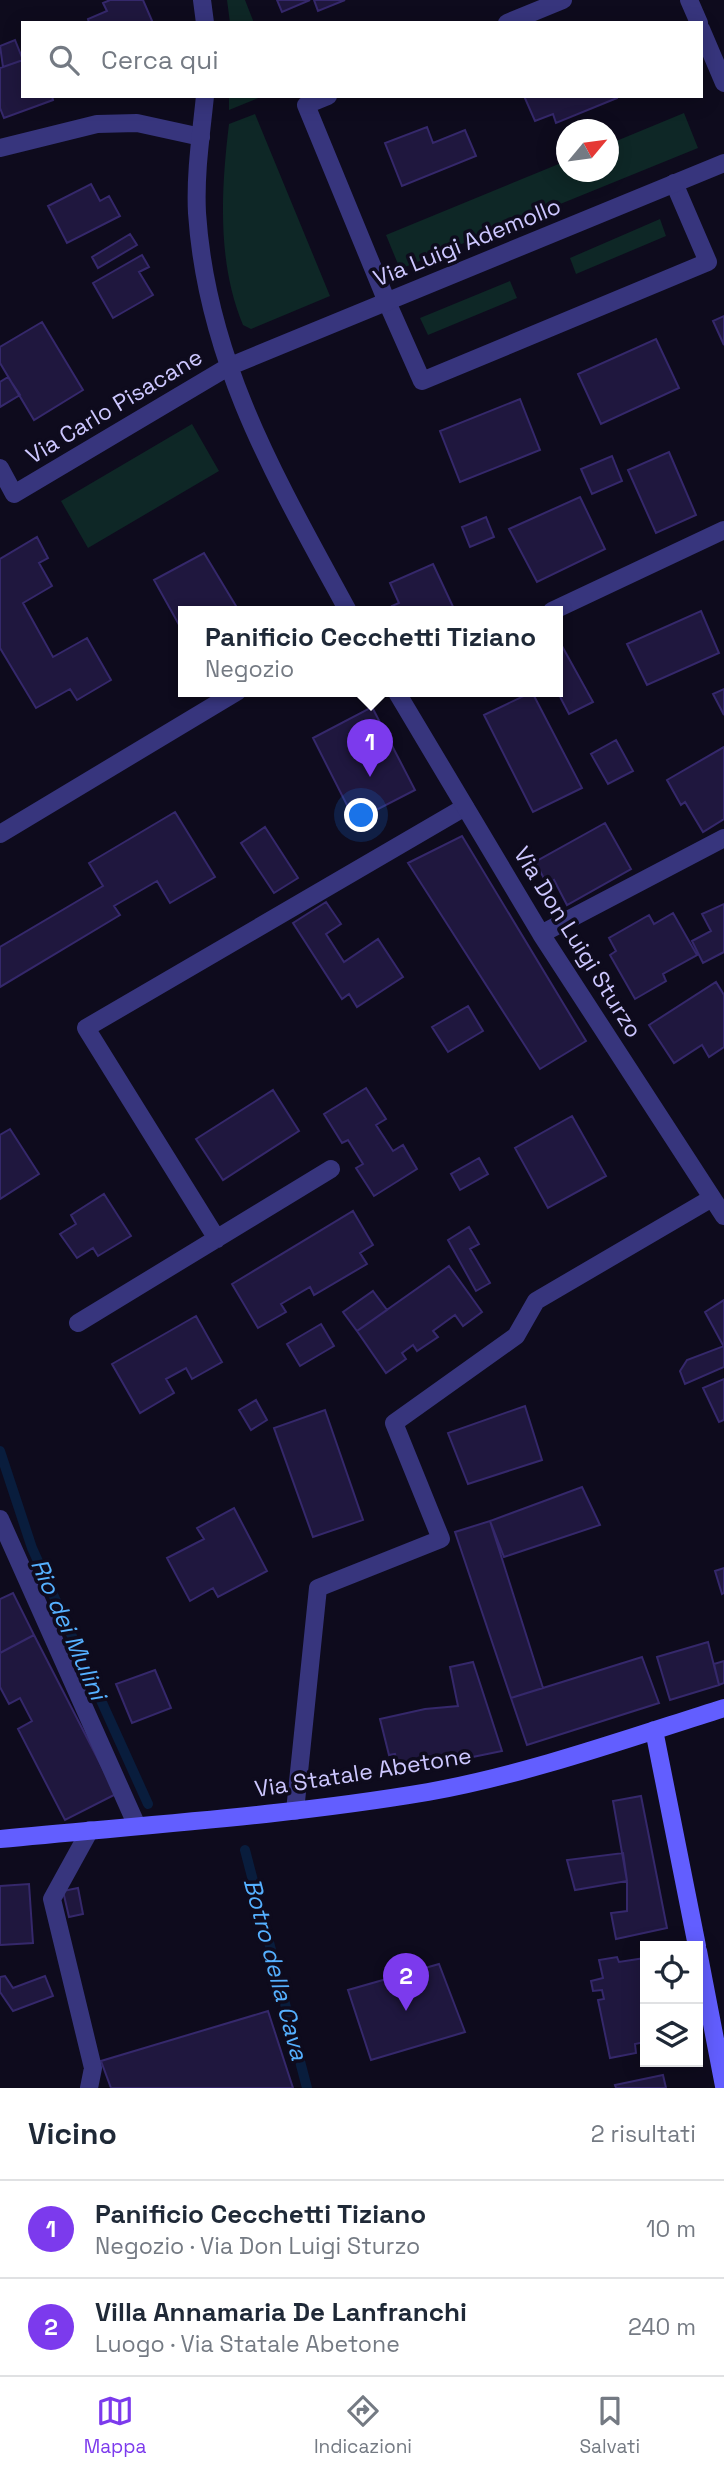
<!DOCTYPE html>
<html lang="it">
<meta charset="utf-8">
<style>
:root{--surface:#fff;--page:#f2f2f3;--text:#1f2937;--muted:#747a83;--line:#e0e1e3;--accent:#7c3aed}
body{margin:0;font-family:"Space Grotesk",sans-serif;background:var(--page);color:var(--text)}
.controls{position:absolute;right:21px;bottom:21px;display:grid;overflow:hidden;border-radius:0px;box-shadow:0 4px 18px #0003}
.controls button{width:63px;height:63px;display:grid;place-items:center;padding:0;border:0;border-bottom:2px solid var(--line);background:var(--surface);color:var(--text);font:35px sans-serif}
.compass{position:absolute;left:556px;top:119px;width:63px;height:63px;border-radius:50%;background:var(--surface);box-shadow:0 4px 18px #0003;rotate:61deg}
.you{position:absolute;left:362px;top:816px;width:24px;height:24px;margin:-18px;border:5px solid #fff;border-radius:50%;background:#1a73e8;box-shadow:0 0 0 10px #1a73e833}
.badge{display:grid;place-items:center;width:46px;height:46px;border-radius:50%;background:var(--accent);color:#fff;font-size:23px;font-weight:700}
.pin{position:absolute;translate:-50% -58px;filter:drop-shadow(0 2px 4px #0008)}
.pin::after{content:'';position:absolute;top:37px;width:24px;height:21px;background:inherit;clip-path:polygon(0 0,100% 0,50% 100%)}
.popup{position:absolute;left:178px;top:606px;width:385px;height:91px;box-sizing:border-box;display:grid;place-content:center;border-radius:0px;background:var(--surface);filter:drop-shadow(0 2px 5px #0005);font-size:23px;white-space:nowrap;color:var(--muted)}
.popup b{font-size:26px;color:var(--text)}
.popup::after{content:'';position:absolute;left:50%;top:100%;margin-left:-14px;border:14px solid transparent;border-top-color:var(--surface)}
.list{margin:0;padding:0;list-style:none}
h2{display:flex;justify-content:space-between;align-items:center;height:91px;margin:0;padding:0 28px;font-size:30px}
h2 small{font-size:23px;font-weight:400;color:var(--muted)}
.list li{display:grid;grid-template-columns:46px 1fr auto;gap:21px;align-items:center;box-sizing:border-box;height:98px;padding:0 28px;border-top:2px solid var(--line)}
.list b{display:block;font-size:26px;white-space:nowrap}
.list p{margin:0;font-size:23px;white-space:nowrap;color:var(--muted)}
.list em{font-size:23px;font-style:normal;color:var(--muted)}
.icon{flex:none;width:38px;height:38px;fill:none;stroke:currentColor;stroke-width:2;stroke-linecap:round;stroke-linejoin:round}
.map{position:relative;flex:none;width:724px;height:2088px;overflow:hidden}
.search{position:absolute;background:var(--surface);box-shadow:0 4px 18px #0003;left:21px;right:21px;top:21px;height:77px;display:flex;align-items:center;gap:18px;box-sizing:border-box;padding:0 24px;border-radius:0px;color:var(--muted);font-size:26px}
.sheet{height:287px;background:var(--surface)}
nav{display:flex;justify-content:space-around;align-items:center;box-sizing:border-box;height:98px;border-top:2px solid var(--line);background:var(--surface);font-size:19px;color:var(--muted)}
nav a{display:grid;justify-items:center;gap:4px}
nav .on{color:var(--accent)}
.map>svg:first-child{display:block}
</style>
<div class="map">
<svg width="724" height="2088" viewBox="0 0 724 2088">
<rect width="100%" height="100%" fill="#0e0b1d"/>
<path fill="#0e2726" d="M227,0H245L254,23H230Z
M229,96H263L229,110Z
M684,113L698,148L400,269L386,235L566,161V172H608L609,144Z
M255,114L330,296L251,329L243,325C217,263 221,190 229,124Z
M660,219L666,236L576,274L570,258Z
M510,281L517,298L428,335L420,318Z
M192,424L219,471L88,548L61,501Z"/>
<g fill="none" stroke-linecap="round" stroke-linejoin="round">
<path stroke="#091d3d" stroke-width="10" d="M0,1451L32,1548L148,1804
M245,1850L307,2088"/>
</g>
<path fill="#1f173e" stroke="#35286b" stroke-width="2" d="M110,0H143L153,23H89L88,19L107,11L103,3Z
M277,0H310L282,12Z
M314,0H345L318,11Z
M15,40L23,60L3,67L0,46Z
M23,60V96H52L53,100L4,118L0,108V68Z
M524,96H617V98L556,123L553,114L535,121Z
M427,127L433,143L465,130L476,156L402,186L385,143Z
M91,184L100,201L109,196L120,216L67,243L48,206Z
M130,234L137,245L98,268L92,257Z
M142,255L149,267L139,272L153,295L113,318L93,283Z
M724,316V345L713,321Z
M42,322L83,390L34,420L0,363V347Z
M656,339L679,388L601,424L578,374Z
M8,377L20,395L0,407V382Z
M520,399L540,450L460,482L440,431Z
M669,452L696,515L656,533L628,470Z
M612,456L622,481L592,494L581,469Z
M580,497L605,549L537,582L509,529Z
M486,517L494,537L470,547L462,527Z
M37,537L48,558L39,563L52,586L23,603L53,657L87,638L111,680L77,700L70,689L36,708L0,648V559Z
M204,553L239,611H183V632L154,580Z
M433,564L455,611H395L392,606L399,603L390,583Z
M701,611L719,653L647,685L627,644Z
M557,637L593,702L569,714L557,691Z
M724,689V715L713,694Z
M532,692L582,788L533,812L484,715Z
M372,707L415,790L355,821L313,738Z
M616,740L633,771L608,784L591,754Z
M724,747V819L703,832L685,802L681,805L667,780Z
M175,812L215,877L170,903L157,881L114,906L120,915L0,987V947L103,886L89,863Z
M605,823L631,869L567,905L554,880L547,884L535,862Z
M265,827L298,878L274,893L241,843Z
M462,836L586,1041L540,1069L408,863Z
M326,902L341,924L326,934L344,962L378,939L403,977L357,1007L349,994L342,999L293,923Z
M724,904V952L703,963L692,941L711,931L702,914Z
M673,913L697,955L663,974L666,981L635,999L610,955L616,951L609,938L649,915L654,924Z
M716,982L724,995V1047L709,1057L702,1045L674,1063L649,1025Z
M468,1006L483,1031L448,1052L432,1027Z
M366,1088L386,1119L376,1125L393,1151L403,1145L417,1169L374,1196L356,1168L363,1164L348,1140L342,1143L324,1114Z
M273,1090L299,1131L223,1180L196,1139Z
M572,1116L606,1176L548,1208L515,1148Z
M10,1129L39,1174L0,1199V1135Z
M479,1158L488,1174L460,1190L451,1174Z
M104,1194L131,1236L98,1256L93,1248L77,1258L60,1234L76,1224L71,1215Z
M353,1211L373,1245L360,1253L367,1264L314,1295L310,1287L281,1304L286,1312L258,1328L232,1284Z
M469,1227L479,1244L470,1249L490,1283L476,1291L448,1240Z
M449,1266L482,1312L463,1326L455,1315L433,1331L438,1337L417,1351L413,1345L402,1353L406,1359L386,1373L357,1331Z
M373,1291L387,1310L357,1331L343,1312Z
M724,1300V1347L705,1312Z
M196,1316L222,1362L192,1379L186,1368L166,1379L174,1393L140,1413L112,1364Z
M321,1324L334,1346L300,1366L287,1344Z
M724,1346V1367L685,1384L680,1371L687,1360Z
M724,1379V1420L719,1422L703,1388Z
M256,1400L267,1420L251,1430L239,1410Z
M525,1406L542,1460L468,1484L448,1433Z
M325,1410L363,1520L313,1537L274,1428Z
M582,1487L600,1525L504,1557L490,1521Z
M234,1508L267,1571L218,1597L213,1588L190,1601L167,1558L204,1539L197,1528Z
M490,1521L543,1688L511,1698L455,1532Z
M724,1568V1593L722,1594L715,1571Z
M13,1593L34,1635L0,1653V1599Z
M34,1635L116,1794L65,1820L18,1729L32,1721L20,1698L9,1704L0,1687V1653Z
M708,1642L719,1685L670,1700L657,1657Z
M642,1657L659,1703L527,1745L511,1698Z
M724,1661V1683L719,1685L714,1664Z
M473,1662L502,1751L399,1772L395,1754L389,1755L380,1719L425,1709L458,1706L450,1667Z
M155,1670L171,1708L132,1723L116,1684Z
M641,1796L667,1928L616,1939L611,1913L627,1911V1881L613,1801Z
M623,1853L627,1881L575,1890L567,1860Z
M29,1884L33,1943L0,1945V1886Z
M78,1888L83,1914L69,1917L63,1891Z
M617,1957L619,1962L645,1958V2042L635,2044L636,2053L610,2058L598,2000L604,1999L602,1990L593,1991L591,1981L603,1978L599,1960Z
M439,1964L465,2032L371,2060L348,1990Z
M5,1976L13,1988L45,1976L53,1996L13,2011L0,1992V1977Z
M268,2011L293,2088H111L101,2061Z
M663,2075L666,2088H616L615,2085Z"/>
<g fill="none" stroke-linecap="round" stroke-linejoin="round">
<path stroke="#37357d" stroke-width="18" d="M0,148L97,124L137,123L201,137
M387,302L422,381L708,262L674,183
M217,1239L86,1028L465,807
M78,1323L331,1169"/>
<path stroke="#37357d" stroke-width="18" d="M202,0L205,23
M689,0L699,23
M507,23L563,0
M701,29L724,83
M205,96C201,135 195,174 197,213C207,363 278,482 348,611
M328,96L306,105L387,302
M0,468L14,494L228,367L724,163
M552,611L724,530
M396,691L541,934L724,1216
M0,834L238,691
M541,934L724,838
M0,1519L137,1826
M295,1811L318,1588L441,1539L394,1423L516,1336L536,1301L712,1198
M89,2088L93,2068L52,1899L90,1830"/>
<path stroke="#625eff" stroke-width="18" d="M654,1730L697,1946
M0,1839C143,1825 286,1816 428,1792C525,1775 629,1738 724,1708
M698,1951L724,2086"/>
</g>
<g text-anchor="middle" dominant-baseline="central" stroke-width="7" stroke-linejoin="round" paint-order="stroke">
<g font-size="23" fill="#cdc7ff" stroke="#0e0b1d">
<text transform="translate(467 242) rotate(-22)">Via Luigi Ademollo</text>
<text transform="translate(114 406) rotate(-31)">Via Carlo Pisacane</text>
<text transform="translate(578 942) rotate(58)">Via Don Luigi Sturzo</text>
<text transform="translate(363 1772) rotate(-9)">Via Statale Abetone</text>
</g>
<g font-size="24" font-style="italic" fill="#55b0ff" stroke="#0e0b1d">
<text transform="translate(69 1629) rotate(66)">Rio dei Mulini</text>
<text transform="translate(276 1969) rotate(75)">Botro della Cava</text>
</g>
</g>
</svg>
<div class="controls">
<button><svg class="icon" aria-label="locate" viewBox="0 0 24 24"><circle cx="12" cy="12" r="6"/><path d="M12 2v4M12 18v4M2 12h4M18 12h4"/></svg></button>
<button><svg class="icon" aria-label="layers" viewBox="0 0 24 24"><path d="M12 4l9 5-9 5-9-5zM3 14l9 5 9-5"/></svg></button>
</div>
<svg class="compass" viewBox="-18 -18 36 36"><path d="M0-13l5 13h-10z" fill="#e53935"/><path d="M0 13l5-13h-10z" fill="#747a83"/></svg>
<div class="you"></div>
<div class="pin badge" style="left:370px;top:777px">1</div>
<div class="popup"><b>Panificio Cecchetti Tiziano</b>Negozio</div>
<div class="pin badge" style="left:406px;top:2011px">2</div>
<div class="search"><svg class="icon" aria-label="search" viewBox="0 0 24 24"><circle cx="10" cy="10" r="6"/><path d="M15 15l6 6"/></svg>Cerca qui</div>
</div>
<section class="sheet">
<h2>Vicino<small>2 risultati</small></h2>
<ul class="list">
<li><span class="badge">1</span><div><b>Panificio Cecchetti Tiziano</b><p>Negozio · Via Don Luigi Sturzo</p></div><em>10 m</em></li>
<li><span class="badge">2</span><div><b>Villa Annamaria De Lanfranchi</b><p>Luogo · Via Statale Abetone</p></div><em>240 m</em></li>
</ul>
</section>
<nav>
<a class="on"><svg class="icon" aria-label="map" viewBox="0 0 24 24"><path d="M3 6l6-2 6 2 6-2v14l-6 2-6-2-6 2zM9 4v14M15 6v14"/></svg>Mappa</a>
<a><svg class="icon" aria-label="directions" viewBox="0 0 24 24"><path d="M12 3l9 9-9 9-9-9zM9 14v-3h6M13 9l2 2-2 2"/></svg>Indicazioni</a>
<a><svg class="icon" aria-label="saved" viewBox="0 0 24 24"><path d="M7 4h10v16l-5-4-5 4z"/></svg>Salvati</a>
</nav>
